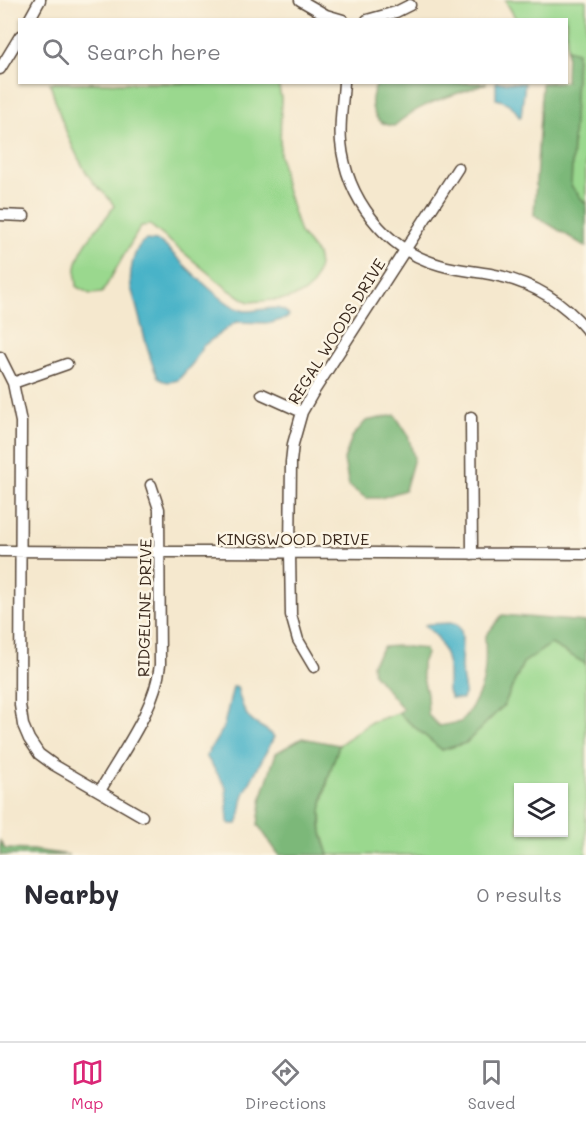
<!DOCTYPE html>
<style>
:root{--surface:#fff;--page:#f7f7f7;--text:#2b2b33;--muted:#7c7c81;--line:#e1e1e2;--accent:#db2777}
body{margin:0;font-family:Mali,sans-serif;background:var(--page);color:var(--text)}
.controls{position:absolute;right:18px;bottom:18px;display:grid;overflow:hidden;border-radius:0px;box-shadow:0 2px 4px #0004}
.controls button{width:54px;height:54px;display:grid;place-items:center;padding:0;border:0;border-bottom:2px solid var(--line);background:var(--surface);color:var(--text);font:30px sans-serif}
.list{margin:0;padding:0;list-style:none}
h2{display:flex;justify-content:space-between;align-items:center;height:78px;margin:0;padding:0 24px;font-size:26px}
h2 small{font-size:20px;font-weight:400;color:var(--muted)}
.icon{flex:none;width:33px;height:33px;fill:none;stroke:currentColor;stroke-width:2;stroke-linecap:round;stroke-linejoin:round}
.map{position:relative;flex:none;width:586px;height:855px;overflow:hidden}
.search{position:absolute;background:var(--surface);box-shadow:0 2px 4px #0004;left:18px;right:18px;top:18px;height:66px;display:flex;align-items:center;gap:15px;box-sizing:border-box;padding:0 21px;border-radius:0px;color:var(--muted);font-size:22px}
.sheet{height:186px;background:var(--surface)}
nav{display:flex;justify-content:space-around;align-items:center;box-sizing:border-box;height:84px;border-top:2px solid var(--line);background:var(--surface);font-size:16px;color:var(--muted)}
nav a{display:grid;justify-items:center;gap:3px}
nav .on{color:var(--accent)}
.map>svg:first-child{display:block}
</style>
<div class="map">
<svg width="586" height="855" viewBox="0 0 586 855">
<rect width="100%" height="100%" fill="#fcf5e5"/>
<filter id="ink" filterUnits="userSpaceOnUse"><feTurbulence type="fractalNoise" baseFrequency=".0167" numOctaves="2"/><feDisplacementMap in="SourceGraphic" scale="12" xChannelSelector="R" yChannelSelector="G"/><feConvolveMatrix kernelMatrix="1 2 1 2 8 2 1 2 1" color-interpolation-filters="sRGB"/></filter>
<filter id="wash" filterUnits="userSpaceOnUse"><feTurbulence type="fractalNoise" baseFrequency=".008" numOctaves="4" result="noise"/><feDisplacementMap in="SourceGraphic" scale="24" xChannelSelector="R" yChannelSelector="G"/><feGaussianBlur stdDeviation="1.35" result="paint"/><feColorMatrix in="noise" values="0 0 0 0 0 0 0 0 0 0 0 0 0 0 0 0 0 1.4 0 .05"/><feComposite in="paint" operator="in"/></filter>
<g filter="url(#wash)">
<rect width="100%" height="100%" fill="#f5e8ce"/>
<path fill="#9ad88e" stroke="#6a8156" stroke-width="1.5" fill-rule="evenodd" d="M505,0H586V204L571,186L577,53L567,49L566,20L516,19Z
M50,83H278L281,98L280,154L285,185L300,233L317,254L319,266L313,285L304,293L287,299L249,302L229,290L150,225L141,226L102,293L90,294L77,287C77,281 75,274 76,268C79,244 102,226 114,206C108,194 97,189 90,178C71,150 59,115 50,83Z
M552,643L586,664V855H329L322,832L321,809L331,768L339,745L371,722L398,713L442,750L504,705L523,663ZM518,788H564V832H518Z"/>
<path fill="#7bb879" stroke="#5b714c" stroke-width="1.5" d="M567,49L577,52L571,186L586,204V247L534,215L542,83L566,82Z
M378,83V82L487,83C453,96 422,101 394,126C370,124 367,100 378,83Z
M395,415L408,435L414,458L405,490L381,498H366L349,486L344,460L352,437L366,421Z
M502,615L586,622V664L551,644L523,663L504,705L466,743L442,750L398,713L403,709L373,673L372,664L383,647L399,646L425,649L426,654L422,663V674L427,694L428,715L439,726L461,722C485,692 487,675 485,637Z
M302,738L339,745C330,772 317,804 322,832C323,840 327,848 329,855H279L258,825L262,796L276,753Z
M0,841L5,849L33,850L69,855H0Z"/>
<path fill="#49b3c8" stroke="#426e73" stroke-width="1.5" d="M496,82L525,83L521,117H519C515,108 507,101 496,99Z
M145,240L158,241L163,244C181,261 220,303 241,310C256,315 278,300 289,315L287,318L271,323L236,322L203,346L193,363L178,380C172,382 165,383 160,379C151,373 137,303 131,288C129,273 133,248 145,240Z
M450,623L457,624L461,630L462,637L461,669L465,692L462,699L451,698L448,691V665L445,654L438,638L425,625L428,624Z
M233,687H237C240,698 243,712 251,720C258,727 269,729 274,737L245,792C240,802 242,814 237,824H230L228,822L226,787L206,756L223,729Z"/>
</g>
<g filter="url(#ink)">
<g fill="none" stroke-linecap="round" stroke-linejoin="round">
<g stroke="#574638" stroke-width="13">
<path id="minor" d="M300,0L326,15L343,20
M29,20L40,0
M367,20L396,12L410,5
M0,69L20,36
M344,82C343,102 339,122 341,142C346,197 385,250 440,265C457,270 473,271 490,274C529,281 561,299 586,329
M0,215L24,216
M0,357L13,383L21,422L20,705L23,725L29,739L39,754L54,765L142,816
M13,383L67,364
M262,394L302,412
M471,417L472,554
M0,551L586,554
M314,667L298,640L291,615L290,553L291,462L293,444L302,412L314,391L458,168
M100,791C122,752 155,710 160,665L159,509L151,485"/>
</g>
<use href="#minor" stroke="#fff" stroke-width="10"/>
</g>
</g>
<g text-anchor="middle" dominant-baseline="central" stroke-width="5" stroke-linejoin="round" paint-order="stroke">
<g font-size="16" fill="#3b2a1e" stroke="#fcf5e5">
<text transform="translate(336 331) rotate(-58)">REGAL WOODS DRIVE</text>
<text x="293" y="538">KINGSWOOD DRIVE</text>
<text transform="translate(144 608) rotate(-89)">RIDGELINE DRIVE</text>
</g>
</g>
</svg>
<div class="controls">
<button><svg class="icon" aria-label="layers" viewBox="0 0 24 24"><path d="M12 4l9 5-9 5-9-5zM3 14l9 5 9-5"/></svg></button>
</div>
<div class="search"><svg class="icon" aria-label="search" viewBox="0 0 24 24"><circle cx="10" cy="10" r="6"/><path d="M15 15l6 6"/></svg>Search here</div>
</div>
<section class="sheet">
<h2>Nearby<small>0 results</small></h2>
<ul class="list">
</ul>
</section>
<nav>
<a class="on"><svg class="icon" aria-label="map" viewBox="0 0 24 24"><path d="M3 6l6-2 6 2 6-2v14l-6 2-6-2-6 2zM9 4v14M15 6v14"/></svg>Map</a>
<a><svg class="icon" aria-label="directions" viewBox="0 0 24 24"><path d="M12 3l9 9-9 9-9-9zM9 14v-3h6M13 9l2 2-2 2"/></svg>Directions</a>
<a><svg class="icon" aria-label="saved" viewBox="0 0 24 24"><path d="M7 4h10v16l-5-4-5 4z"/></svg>Saved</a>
</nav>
